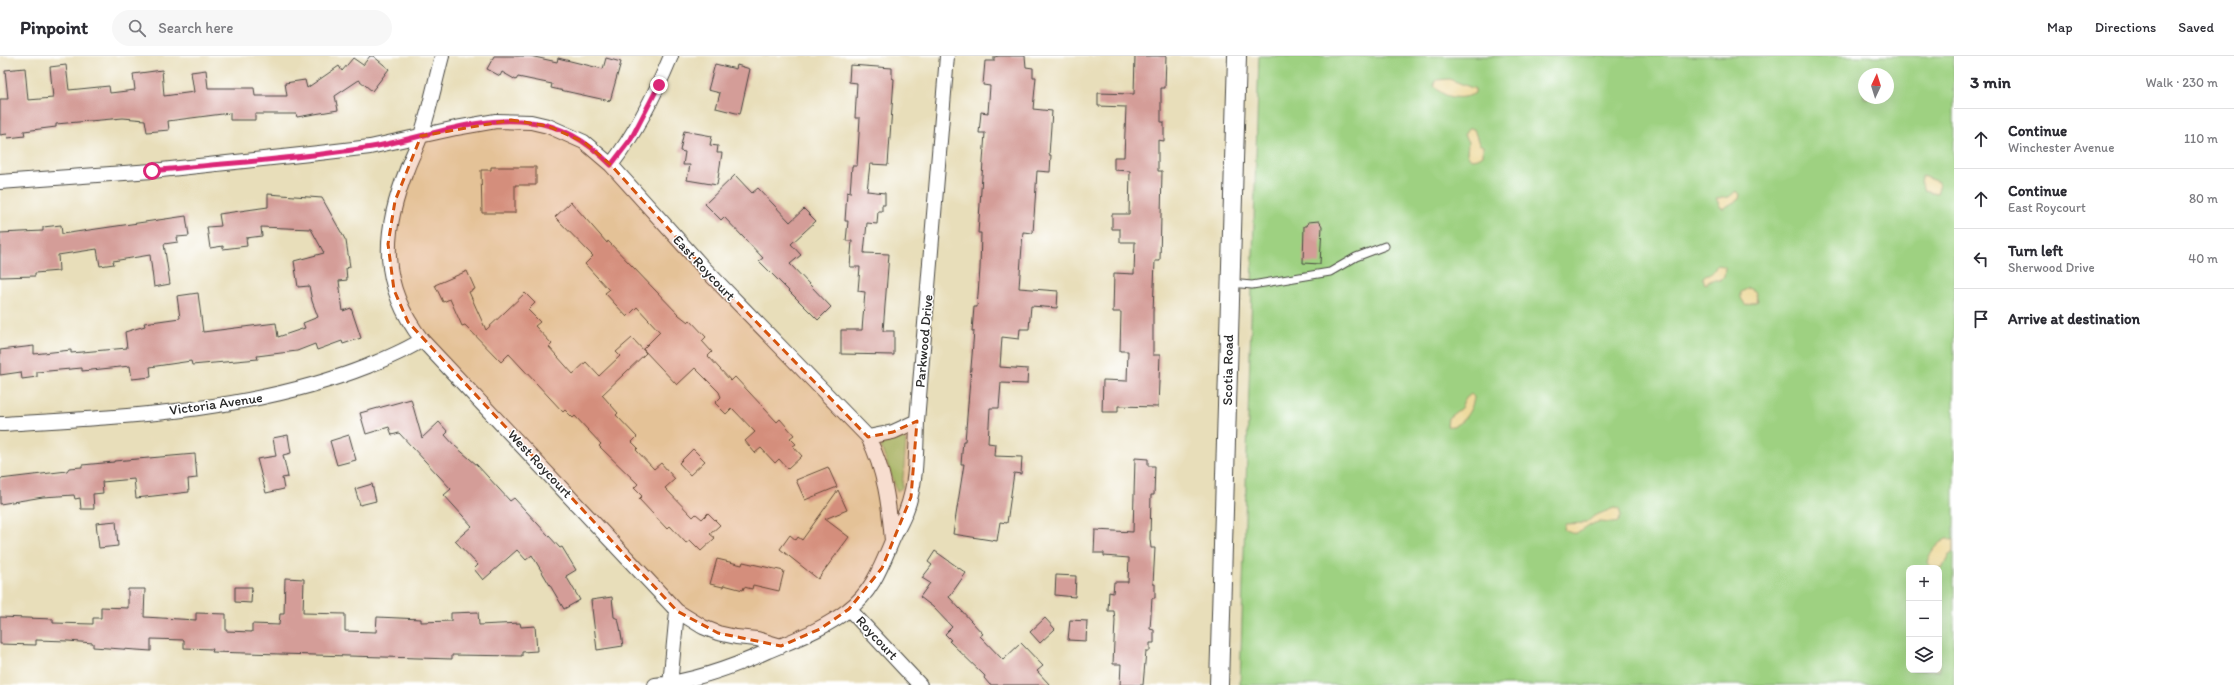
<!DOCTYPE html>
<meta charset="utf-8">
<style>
:root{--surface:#fff;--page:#f7f7f7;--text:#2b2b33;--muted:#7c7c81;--line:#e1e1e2}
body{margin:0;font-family:Itim,sans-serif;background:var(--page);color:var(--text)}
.controls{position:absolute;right:12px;bottom:12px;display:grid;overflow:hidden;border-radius:8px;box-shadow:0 4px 16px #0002}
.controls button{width:36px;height:36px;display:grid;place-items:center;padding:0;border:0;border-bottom:1px solid var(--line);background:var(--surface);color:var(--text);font:20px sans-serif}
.compass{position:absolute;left:1858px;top:12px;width:36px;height:36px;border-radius:50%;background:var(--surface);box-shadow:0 4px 16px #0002;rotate:4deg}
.stop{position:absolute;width:12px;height:12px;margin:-9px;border:3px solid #db2777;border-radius:50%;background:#fff}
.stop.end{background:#db2777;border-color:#fff;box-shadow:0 1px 4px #0008}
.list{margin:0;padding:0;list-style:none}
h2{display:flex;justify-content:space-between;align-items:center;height:52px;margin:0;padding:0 16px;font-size:17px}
h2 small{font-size:13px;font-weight:400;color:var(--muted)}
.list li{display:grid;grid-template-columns:26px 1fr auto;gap:12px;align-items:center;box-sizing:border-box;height:60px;padding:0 16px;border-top:1px solid var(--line)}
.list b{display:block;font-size:15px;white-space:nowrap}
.list p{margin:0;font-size:13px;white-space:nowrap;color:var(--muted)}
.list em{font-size:13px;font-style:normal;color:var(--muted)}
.icon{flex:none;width:22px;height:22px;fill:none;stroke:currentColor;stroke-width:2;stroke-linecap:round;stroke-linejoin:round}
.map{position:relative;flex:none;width:1954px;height:629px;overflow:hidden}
header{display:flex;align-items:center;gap:24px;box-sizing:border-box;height:56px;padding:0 20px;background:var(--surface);border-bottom:1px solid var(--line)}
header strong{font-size:19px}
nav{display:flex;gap:22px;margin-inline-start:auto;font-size:14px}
.search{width:280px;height:36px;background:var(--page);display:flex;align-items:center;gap:10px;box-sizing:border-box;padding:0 14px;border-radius:22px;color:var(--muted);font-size:15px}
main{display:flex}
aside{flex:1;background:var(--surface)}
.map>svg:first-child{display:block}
</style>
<header>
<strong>Pinpoint</strong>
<div class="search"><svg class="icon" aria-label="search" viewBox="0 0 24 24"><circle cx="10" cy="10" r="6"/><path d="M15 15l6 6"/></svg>Search here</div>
<nav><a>Map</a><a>Directions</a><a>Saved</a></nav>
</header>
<main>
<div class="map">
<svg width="1954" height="629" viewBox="0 0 1954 629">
<rect width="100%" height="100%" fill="#fff"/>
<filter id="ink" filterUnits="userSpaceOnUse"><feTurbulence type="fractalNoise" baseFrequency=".025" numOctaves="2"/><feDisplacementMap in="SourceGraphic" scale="8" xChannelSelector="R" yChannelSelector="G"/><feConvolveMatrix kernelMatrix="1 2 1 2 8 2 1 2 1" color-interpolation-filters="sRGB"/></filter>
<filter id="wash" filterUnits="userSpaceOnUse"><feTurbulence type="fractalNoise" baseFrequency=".012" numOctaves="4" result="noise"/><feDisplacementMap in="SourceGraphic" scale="16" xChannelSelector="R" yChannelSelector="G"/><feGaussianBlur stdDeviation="0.9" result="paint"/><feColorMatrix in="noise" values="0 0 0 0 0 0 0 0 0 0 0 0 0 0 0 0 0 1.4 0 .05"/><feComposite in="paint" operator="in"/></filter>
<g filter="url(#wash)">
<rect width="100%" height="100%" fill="#e8deba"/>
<path fill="#9ed181" stroke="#647e56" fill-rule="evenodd" d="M1259,0H1954V629H1240ZM1864,18H1888V42H1864ZM1909,512H1939V614H1909Z
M903,382L906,386L902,432L897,435L881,391L884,387Z"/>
<path fill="#eeda9e" stroke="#8c8264" d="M1449,23L1475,33V37C1463,45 1441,42 1434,29L1437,24Z
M1468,73H1474L1479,88L1483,90V99L1478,102L1471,103L1467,98L1468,86L1464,79Z
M1922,120L1938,126L1939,131L1937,137L1924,134L1920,126Z
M1736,135L1740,138L1739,143L1724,152H1721L1716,142L1729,141Z
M1717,208L1725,211L1724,220L1720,224H1712L1705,228L1703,222L1705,219L1712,217Z
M1749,232L1755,235L1758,245L1746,250L1741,242V236Z
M1471,338L1474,341C1473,354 1460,373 1447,370L1448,362L1461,352L1464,344Z
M1614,452L1619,453L1621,460L1618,466C1611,468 1606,466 1599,466C1585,468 1579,485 1564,473L1565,468L1586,467L1594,460Z
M1947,483H1954V496L1949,498L1942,512H1930L1928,506C1932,495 1936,489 1947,483Z"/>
<g id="blocks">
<path fill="#d49d98" d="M370,0H373L389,13L372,35L359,24L335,40L338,54L297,61L296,58H255V64H230V57L168,65L169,74L147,76L145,64L123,62L56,68V71L24,75L25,80L8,82L7,78L0,79V43H8L5,14L25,12L28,44L53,42L50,11L66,9L69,34L109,30L110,37L135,34L133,18L162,14L164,40L194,36L191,16L206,14L208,32H254L255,40H287L285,27L305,24L307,32L339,10L342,15L353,2L363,9Z
M494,0H530L557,6L558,2L603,13L606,2L621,6L610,45L551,32L552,28L518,21L516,24L502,16L500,20L487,13Z
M999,0H1025L1026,11L1033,12V21H1036L1033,53L1052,55L1049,99H1051L1050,116L1037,115L1033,177L1023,176L1019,232L1058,235L1057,252L1031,250L1029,273H1020L1019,283L1002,281L1000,311L1028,313L1027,328L1001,327L999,352H990L988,387L995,388L994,400L1022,401L1021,418L1014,417L1007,467L1000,466L997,485L953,478L964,408H961L963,385H965L974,275H972L974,251H977L980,213L981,177H978L985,77H979L981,56L988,57L990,30L983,29L985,5H994V1Z
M1135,0H1166L1165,32H1161V66H1164V85L1158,84V115H1162L1160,205H1155L1153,256V299H1160L1158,351L1118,350V356H1102L1103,324L1127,325L1128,295H1120L1121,256H1113L1114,217L1134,218L1135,186H1120V173H1112V158H1129L1130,115L1114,114V101H1124L1126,51L1098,50V37L1134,38Z
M715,8L736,13L737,9L750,13L740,58L716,52L720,37L708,34Z
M850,9L892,12V22L894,23L888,109L870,108L867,135L885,137V149H882V155H878L877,168L867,167L864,197L889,198L883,275H894V299L841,298V274H862L865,236L858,235L860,211H850L852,185H846L848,165H845L847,136L850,137L852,110H857L860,62H855L857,27L849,26Z
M684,75L712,80L710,89L718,90L717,97H722L717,129L687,124L690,109H683L685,96L680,95Z
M491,111H536V129H515V157H482L481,114H491Z
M735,119L752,137L758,132L790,166L804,153L816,165L791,188L801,199L790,208L831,251L818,264L759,205L763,202L724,161L721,164L705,148Z
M268,138L322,142L346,185L350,211L346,212L347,224L339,225L343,255L351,252L361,282L343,288L342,285L317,294L315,288L297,295L257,300L258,303L192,309L191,305L150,311L151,321L132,323L130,310L82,315V312L37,316V321L22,323L21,316L0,319V294L34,290V298L71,294V297L127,292L125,276L145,270L144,267L180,262L177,240L198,237L203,276L276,267L278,281L305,272L303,267L318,261L312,245L309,230L298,231L294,205L324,197L311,173L261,171L262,180L246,182L247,190L223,193V190L210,192L207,171L221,170L219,158L268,151Z
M571,146L607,187L608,185L679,259L688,266L690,264L706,281L702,285L712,296L708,300L731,325L735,321L777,366L780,363L794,379L790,382L796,388L793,390L802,400L788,413L779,403L775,407L761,392L755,397L745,385L755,376L732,352L726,358L715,347L721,341L719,336L695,312L677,329L643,293L660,276L637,251L627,261L605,237L609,234L585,208L593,200L555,161Z
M186,160L189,180L177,181L178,186L164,188L170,228L154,231L150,199L113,205L114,208L100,210L97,193L58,199L59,215L35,217V220L0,221V177L43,175V171L61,169L62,178Z
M1319,165L1322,170L1320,208L1303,207L1304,170H1307L1308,166Z
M467,215L475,233L469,236L486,274L525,237L535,247L528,254L540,266L535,270L552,288L549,291L573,318L586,306L599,320L620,300L616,296L632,282L646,297L602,339L618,357L616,359L637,381L632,386L638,392L636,394L654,413L661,407L675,423L665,432L693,461L696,458L702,463L708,457L720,469L710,478L715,482L701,495L690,484L686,487L670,470L667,473L639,443L642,440L634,432L638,428L599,390L601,388L575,360L573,362L565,354L563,356L509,298L501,306L465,269L462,270L450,243L443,246L435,229Z
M411,343L422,382L439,366L448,376L445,379L455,390L477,409L510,445L514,442L560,492L562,491L576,514L566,520L580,544L564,553L532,499L526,504L517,494L483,524L474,513L478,509L455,485L472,470L444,439L451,433L399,377L392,379L389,371L366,378L360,357Z
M288,379L291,397L283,399L288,421L282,422L284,433L266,437L257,403L276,400L273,382Z
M349,379L356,404L337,409L330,385Z
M693,393L705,405L690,419L679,407Z
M195,398L197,422L188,423L189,436L136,442L134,423L102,426L103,437L93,438L94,453H81L80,442L75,443L74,439L43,441L0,448V423L67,415L69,412L82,411V409L114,406V405Z
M1135,402L1148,403V410H1155L1154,439H1151L1150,483L1151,492H1155L1153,528H1155V542H1152L1150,573L1154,574V587H1150V595H1146L1143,629H1120L1121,608H1113L1115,564L1114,555H1108L1109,536L1113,537L1114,526H1128L1129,502L1104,500V497H1094L1095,474L1133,476Z
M828,411L837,431L805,444L796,424Z
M372,428L376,445L360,449L355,433Z
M838,434L847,454L825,463L849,481L818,523L780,493L790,479L796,484L798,481L802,484Z
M116,465L118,490L99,492L96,467Z
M935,495L966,517L949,541L983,578L980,580L1003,604L1021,587L1043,610L1037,615L1050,629H990L984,622L985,620L949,585L951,584L945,578L952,571L933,551L920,541L930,527L922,522L932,509L928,506Z
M717,503L742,509L743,506L784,515L779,535L753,529L752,533L744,531L743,534L724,529L723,531L710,528Z
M1056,519L1076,520L1075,541L1055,539Z
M285,522L304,523L303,557L345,558V575L376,576L377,561L421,563V566L451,565V557L478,556L479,569L520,567L521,571L535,570L537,595L522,596V600L452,599V603L212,596L213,593L184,592V584L151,583V595L93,591V587L68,585L36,584V589L0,588V561L53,563V567L93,568V562H101V551L128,552V533H145L144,561L196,564V557L226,558V575L252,576V568L279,569L280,558H284Z
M235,531H252L251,547L235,546Z
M612,541L614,561L618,563L620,571L623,590L597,594L591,544Z
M1045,562L1055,573L1040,587L1030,576Z
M1070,564L1087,565L1086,585L1068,584Z"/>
</g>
</g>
<g filter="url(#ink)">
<use href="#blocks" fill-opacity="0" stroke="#474640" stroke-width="1"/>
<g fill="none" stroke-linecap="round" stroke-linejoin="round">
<g stroke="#474640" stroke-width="9">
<path id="service" d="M1230,227L1252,229L1330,216L1356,201L1385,190"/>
</g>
<g stroke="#474640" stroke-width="16">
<path id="minor" d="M442,0C435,26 430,53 421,79C417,91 411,102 407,113C382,176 379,228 422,284L677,555L703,571L718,577L736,581L757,583L781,590
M611,109C637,75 655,39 671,0
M0,126L152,115L319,97L370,91L456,72L496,65L531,66L548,70L584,86L611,109L703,211L868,381C885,415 889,448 892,485
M0,368C123,361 252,356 368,310C387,302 405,295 422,284
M868,381L893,376L917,365
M849,553L920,629
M655,629C695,625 731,612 768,595C796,583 824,573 848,554C872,536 881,511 892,485C896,475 902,466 906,455C917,428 916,395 917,365L947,0
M670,629L677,555"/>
</g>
<g stroke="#474640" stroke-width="20">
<path id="tertiary" d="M1219,629L1237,0"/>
</g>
<use href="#service" stroke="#fff" stroke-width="7"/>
<use href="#minor" stroke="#fff" stroke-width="14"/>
<use href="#tertiary" stroke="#fff" stroke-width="18"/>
</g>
</g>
<g fill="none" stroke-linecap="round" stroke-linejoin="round" filter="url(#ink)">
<path stroke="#db2777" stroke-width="5" d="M152,115C225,107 300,103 372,91C424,82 477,59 530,66C561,69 589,87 611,109L631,83L659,29"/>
</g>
<path fill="#d5540f" fill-opacity="0.2" stroke="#d5540f" stroke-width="3" stroke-dasharray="8 5" stroke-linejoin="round" d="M511,64L548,70L584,86L611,109L703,211L868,381L893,376L917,365L911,441L882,512L849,553L820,573L781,590L718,577L677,555L408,266L394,234L388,188L395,145L421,80Z"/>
<g text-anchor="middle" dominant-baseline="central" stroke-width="3" stroke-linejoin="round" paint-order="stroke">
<g font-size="14" fill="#2b2b2b" stroke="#fff">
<text transform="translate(704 212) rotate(47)">East Roycourt</text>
<text transform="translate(924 285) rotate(-85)">Parkwood Drive</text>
<text transform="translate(1228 314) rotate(-89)">Scotia Road</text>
<text transform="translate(216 348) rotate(-8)">Victoria Avenue</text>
<text transform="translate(540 408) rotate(47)">West Roycourt</text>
<text transform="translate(877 582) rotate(47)">Roycourt</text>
</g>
</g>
</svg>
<div class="controls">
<button>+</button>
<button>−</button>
<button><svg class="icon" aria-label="layers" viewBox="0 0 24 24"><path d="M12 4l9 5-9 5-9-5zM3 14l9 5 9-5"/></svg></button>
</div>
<svg class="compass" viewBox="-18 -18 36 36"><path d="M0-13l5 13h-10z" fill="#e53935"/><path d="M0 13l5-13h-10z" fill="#7c7c81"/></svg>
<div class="stop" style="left:152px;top:115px"></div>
<div class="stop end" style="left:659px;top:29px"></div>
</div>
<aside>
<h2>3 min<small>Walk · 230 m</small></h2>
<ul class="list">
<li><svg class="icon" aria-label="ahead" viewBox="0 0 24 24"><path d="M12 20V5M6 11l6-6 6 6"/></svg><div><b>Continue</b><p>Winchester Avenue</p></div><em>110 m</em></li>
<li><svg class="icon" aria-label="ahead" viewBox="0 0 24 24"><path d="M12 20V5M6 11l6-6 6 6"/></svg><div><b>Continue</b><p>East Roycourt</p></div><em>80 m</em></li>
<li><svg class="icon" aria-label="left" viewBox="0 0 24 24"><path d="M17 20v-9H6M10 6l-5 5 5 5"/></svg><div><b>Turn left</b><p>Sherwood Drive</p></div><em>40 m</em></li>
<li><svg class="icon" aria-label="arrive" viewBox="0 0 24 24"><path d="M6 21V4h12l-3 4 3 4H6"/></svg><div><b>Arrive at destination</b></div></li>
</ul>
</aside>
</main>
